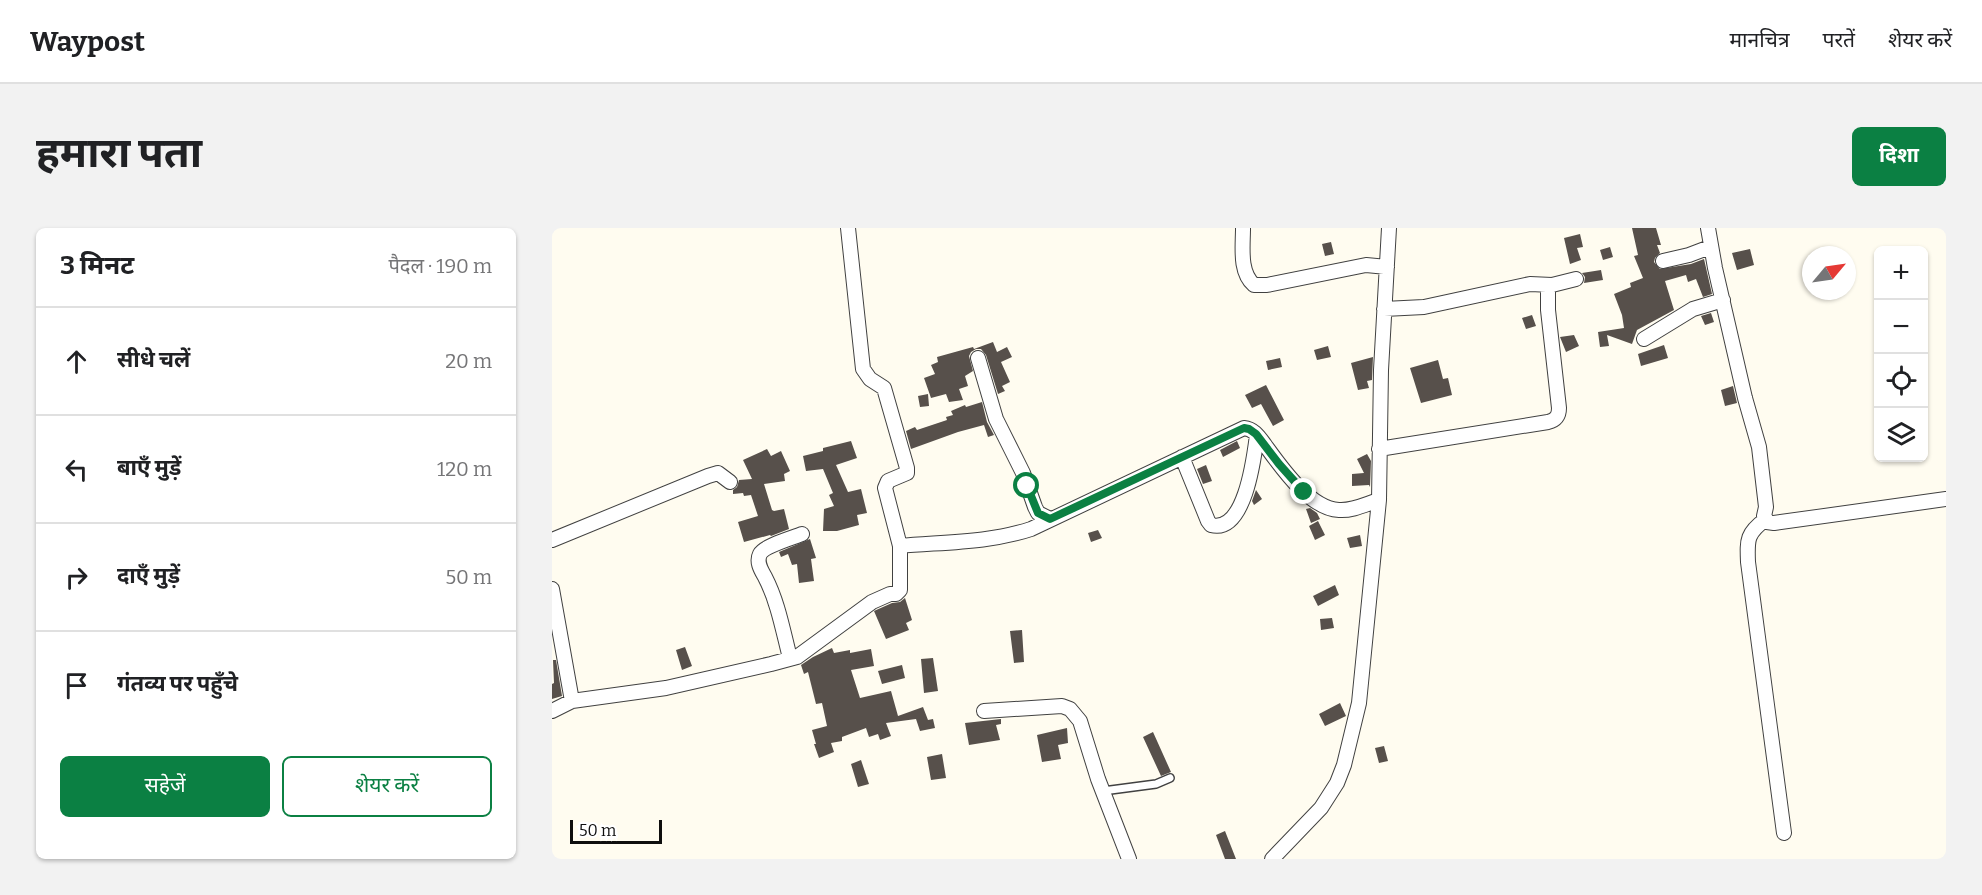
<!DOCTYPE html>
<html lang="hi">
<meta charset="utf-8">
<style>
:root{--surface:#fff;--page:#f2f2f2;--text:#202124;--muted:#757577;--line:#e0e0e0;--accent:#0b8043}
body{margin:0;font-family:Bitter,"Noto Sans Devanagari",serif;background:var(--page);color:var(--text)}
.controls{position:absolute;right:18px;top:18px;display:grid;overflow:hidden;border-radius:9px;box-shadow:0 2px 4px #0004}
.controls button{width:54px;height:54px;display:grid;place-items:center;padding:0;border:0;border-bottom:2px solid var(--line);background:var(--surface);color:var(--text);font:30px sans-serif}
.compass{position:absolute;left:1250px;top:18px;width:54px;height:54px;border-radius:50%;background:var(--surface);box-shadow:0 2px 4px #0004;rotate:61deg}
.scale{position:absolute;left:18px;bottom:15px;width:92px;box-sizing:border-box;padding-left:6px;border:3px solid #0e0e0e;border-top:0;font-size:16px;line-height:21px;white-space:nowrap;color:#0e0e0e;-webkit-text-stroke:4px #fff;paint-order:stroke}
.stop{position:absolute;width:18px;height:18px;margin:-14px;border:4px solid #0b8043;border-radius:50%;background:#fff}
.stop.end{background:#0b8043;border-color:#fff;box-shadow:0 2px 6px #0008}
.list{margin:0;padding:0;list-style:none}
h2{display:flex;justify-content:space-between;align-items:center;height:78px;margin:0;padding:0 24px;font-size:26px}
h2 small{font-size:20px;font-weight:400;color:var(--muted)}
.list li{display:grid;grid-template-columns:39px 1fr auto;gap:18px;align-items:center;box-sizing:border-box;height:108px;padding:0 24px;border-top:2px solid var(--line)}
.list b{display:block;font-size:22px;white-space:nowrap}
.list em{font-size:20px;font-style:normal;color:var(--muted)}
.actions{display:flex;gap:12px;padding:18px 24px}
.actions a{flex:1;padding:14px 0;border:2px solid var(--accent);border-radius:9px;text-align:center;font-size:21px;color:var(--accent)}
.actions .main{background:var(--accent);color:#fff}
.icon{flex:none;width:33px;height:33px;fill:none;stroke:currentColor;stroke-width:2;stroke-linecap:round;stroke-linejoin:round}
.map{position:relative;flex:none;width:1394px;height:631px;overflow:hidden;border-radius:9px}
header{display:flex;align-items:center;gap:36px;box-sizing:border-box;height:84px;padding:0 30px;background:var(--surface);border-bottom:2px solid var(--line)}
header strong{font-size:28px}
nav{display:flex;gap:33px;margin-inline-start:auto;font-size:21px}
.intro{display:flex;align-items:center;justify-content:space-between;box-sizing:border-box;height:144px;padding:0 36px}
h1{margin:0;font-size:42px}
.button{padding:15px 27px;border-radius:9px;background:var(--accent);color:#fff;font-size:21px;font-weight:700}
main{display:flex;gap:36px;padding:0 36px}
aside{flex:1;background:var(--surface);border-radius:9px;box-shadow:0 2px 4px #0004}
.map>svg:first-child{display:block}
</style>
<header>
<strong>Waypost</strong>
<nav><a>मानचित्र</a><a>परतें</a><a>शेयर करें</a></nav>
</header>
<div class="intro"><h1>हमारा पता</h1><a class="button">दिशा</a></div>
<main>
<aside>
<h2>3 मिनट<small>पैदल · 190 m</small></h2>
<ul class="list">
<li><svg class="icon" aria-label="ahead" viewBox="0 0 24 24"><path d="M12 20V5M6 11l6-6 6 6"/></svg><div><b>सीधे चलें</b></div><em>20 m</em></li>
<li><svg class="icon" aria-label="left" viewBox="0 0 24 24"><path d="M17 20v-9H6M10 6l-5 5 5 5"/></svg><div><b>बाएँ मुड़ें</b></div><em>120 m</em></li>
<li><svg class="icon" aria-label="right" viewBox="0 0 24 24"><path d="M7 20v-9h11M14 6l5 5-5 5"/></svg><div><b>दाएँ मुड़ें</b></div><em>50 m</em></li>
<li><svg class="icon" aria-label="arrive" viewBox="0 0 24 24"><path d="M6 21V4h12l-3 4 3 4H6"/></svg><div><b>गंतव्य पर पहुँचे</b></div></li>
</ul>
<div class="actions"><a class="main">सहेजें</a><a>शेयर करें</a></div>
</aside>
<div class="map">
<svg width="1394" height="631" viewBox="0 0 1394 631">
<rect width="100%" height="100%" fill="#fffcf0"/>
<path fill="#57504b" d="M1080,0H1104L1109,17H1105L1108,25L1103,30L1102,34L1108,41L1139,36L1152,31L1160,66L1151,69L1144,51L1136,54L1134,47L1113,53L1122,82L1085,102L1080,116L1055,107L1057,118L1048,119L1046,104L1072,100L1070,87L1062,66L1079,59L1078,55L1091,50L1082,28L1086,27Z
M1028,6L1031,19L1025,20L1029,32L1018,36L1012,10Z
M779,14L782,26L773,28L770,16Z
M1058,19L1061,29L1051,32L1048,22Z
M1198,21L1202,37L1185,42L1180,25Z
M1049,42L1051,52L1032,55L1033,49L1030,45Z
M1159,85L1162,94L1153,97L1149,88Z
M980,87L984,98L974,101L970,90Z
M1022,107L1027,118L1014,124L1008,109Z
M441,114L445,124L455,119L460,129L449,134L458,154L450,158L453,163L446,166L434,127L429,121H424L419,124L417,128L421,143L413,148L416,158L407,161L411,172L397,174L394,166L379,170L372,150L383,146L379,137L386,134L385,129L421,119L422,121Z
M1112,117L1116,130L1089,138L1086,126Z
M776,118L779,129L765,132L762,122Z
M821,129L820,152L815,153L817,160L806,162L799,135Z
M728,130L730,139L716,142L714,133Z
M886,132L891,151L896,150L900,167L869,175L858,140Z
M714,157L732,192L721,198L709,176L700,180L693,167Z
M1181,158L1185,175L1173,178L1169,162Z
M376,166L377,178L368,179L366,168Z
M430,174L435,194L442,207L436,209L432,197L406,204L359,221L354,203L363,199L365,202L395,192L394,189L401,187L399,183L413,177L414,179Z
M299,213L305,230L284,237L296,264L309,261L315,285L305,287L307,297L285,303H271L272,281L282,278L277,267L281,265L271,241L254,243L251,228L271,223V220Z
M685,213L688,220L671,229L668,222Z
M215,221L219,228L229,223L238,243L232,246L233,253L212,256L220,282L222,283L232,281L237,301L219,308L218,307L192,314L186,294L206,288L199,267L192,268L191,265L181,266V262L185,259L187,252L200,251L191,232Z
M815,226L819,233L818,259L817,257L800,258V246L812,245L805,231Z
M654,237L660,253L651,256L645,241Z
M704,262L710,271L702,277L700,273Z
M758,280L765,285L768,291L759,295L754,281Z
M766,293L773,307L763,312L757,298Z
M546,302L550,310L539,314L536,305Z
M808,307L810,318L798,320L795,310Z
M258,311L264,330L259,331L262,353L247,355L245,336L240,337L236,326L229,329L227,324Z
M783,357L787,367L766,378L761,368Z
M353,370L360,392L354,395L357,402L334,411L322,383L340,375L348,374Z
M780,390L782,400L769,402L768,391Z
M470,402L472,434L462,435L458,403Z
M133,419L140,438L130,442L124,422Z
M280,420L282,425L298,422V425L319,421L322,438L299,442L308,470L339,463L346,488L371,479L376,492L381,491L383,500L368,503L364,491L334,495L339,508L328,512L326,506L317,509L314,500L290,509V513L279,515L282,524L267,530L262,516H264L260,502L275,498L270,475L264,476L256,444L252,446L249,437L261,429Z
M381,430L386,463L372,465L369,431Z
M1,432H4L10,468L0,471V456L2,455Z
M350,437L353,450L330,456L326,443Z
M788,475L794,488L773,498L767,486Z
M449,491V496L444,497L448,512L417,517L413,495Z
M515,500L516,515L506,517L509,531L490,534L485,507Z
M601,504L619,544L609,548L591,509Z
M832,518L836,533L827,535L823,520Z
M390,526L394,550L379,552L375,529Z
M309,532L317,556L306,559L299,536Z
M673,603L684,631H673L664,607Z"/>
<g fill="none" stroke-linecap="round" stroke-linejoin="round">
<g stroke="#414141" stroke-width="10">
<path id="lane" d="M551,563L604,556L618,550"/>
</g>
<g stroke="#414141" stroke-width="16">
<path id="street" d="M691,0C691,19 687,44 702,57H715L814,37L835,39
M1156,0L1163,40L1193,170L1207,219L1214,279L1212,288L1215,294L1222,295L1394,271
M1111,33L1137,27L1158,19
M832,81L872,79L978,56L1000,57L1024,51
M1092,111L1141,81L1171,72
M426,130L444,191L471,245L483,279L486,285L498,291
M827,221L996,194C1004,192 1007,188 1007,180L996,82V57
M630,229L656,293L659,297C693,306 702,230 705,207
M1214,291C1195,305 1195,311 1196,334L1232,605
M0,312L156,248L166,245L178,254
M348,318C391,314 437,315 479,301L692,200C702,201 707,209 713,217C729,239 758,281 787,282C801,283 814,276 827,272
M0,361L20,473
M238,430C231,403 226,374 213,349C209,342 204,334 208,326C212,318 240,310 250,306
M0,483L20,473L114,460L219,436L245,429L320,374L338,366H344L348,362V318L333,260L336,253L355,245V240L332,160L318,151L311,141L296,0
M432,483L510,478L518,481L528,493L546,551L577,631
M720,631L769,580L785,555L792,537L807,475L827,272L829,142L837,0"/>
</g>
<use href="#lane" stroke="#fff" stroke-width="7"/>
<use href="#street" stroke="#fff" stroke-width="14"/>
</g>
<g fill="none" stroke-linecap="round" stroke-linejoin="round">
<path stroke="#0b8043" stroke-width="8" d="M475,258L486,285L498,291L692,200L697,201L704,206L727,236L752,264"/>
</g>
</svg>
<div class="controls">
<button>+</button>
<button>−</button>
<button><svg class="icon" aria-label="locate" viewBox="0 0 24 24"><circle cx="12" cy="12" r="6"/><path d="M12 2v4M12 18v4M2 12h4M18 12h4"/></svg></button>
<button><svg class="icon" aria-label="layers" viewBox="0 0 24 24"><path d="M12 4l9 5-9 5-9-5zM3 14l9 5 9-5"/></svg></button>
</div>
<svg class="compass" viewBox="-18 -18 36 36"><path d="M0-13l5 13h-10z" fill="#e53935"/><path d="M0 13l5-13h-10z" fill="#757577"/></svg>
<div class="scale">50 m</div>
<div class="stop" style="left:475px;top:258px"></div>
<div class="stop end" style="left:752px;top:264px"></div>
</div>
</main>
